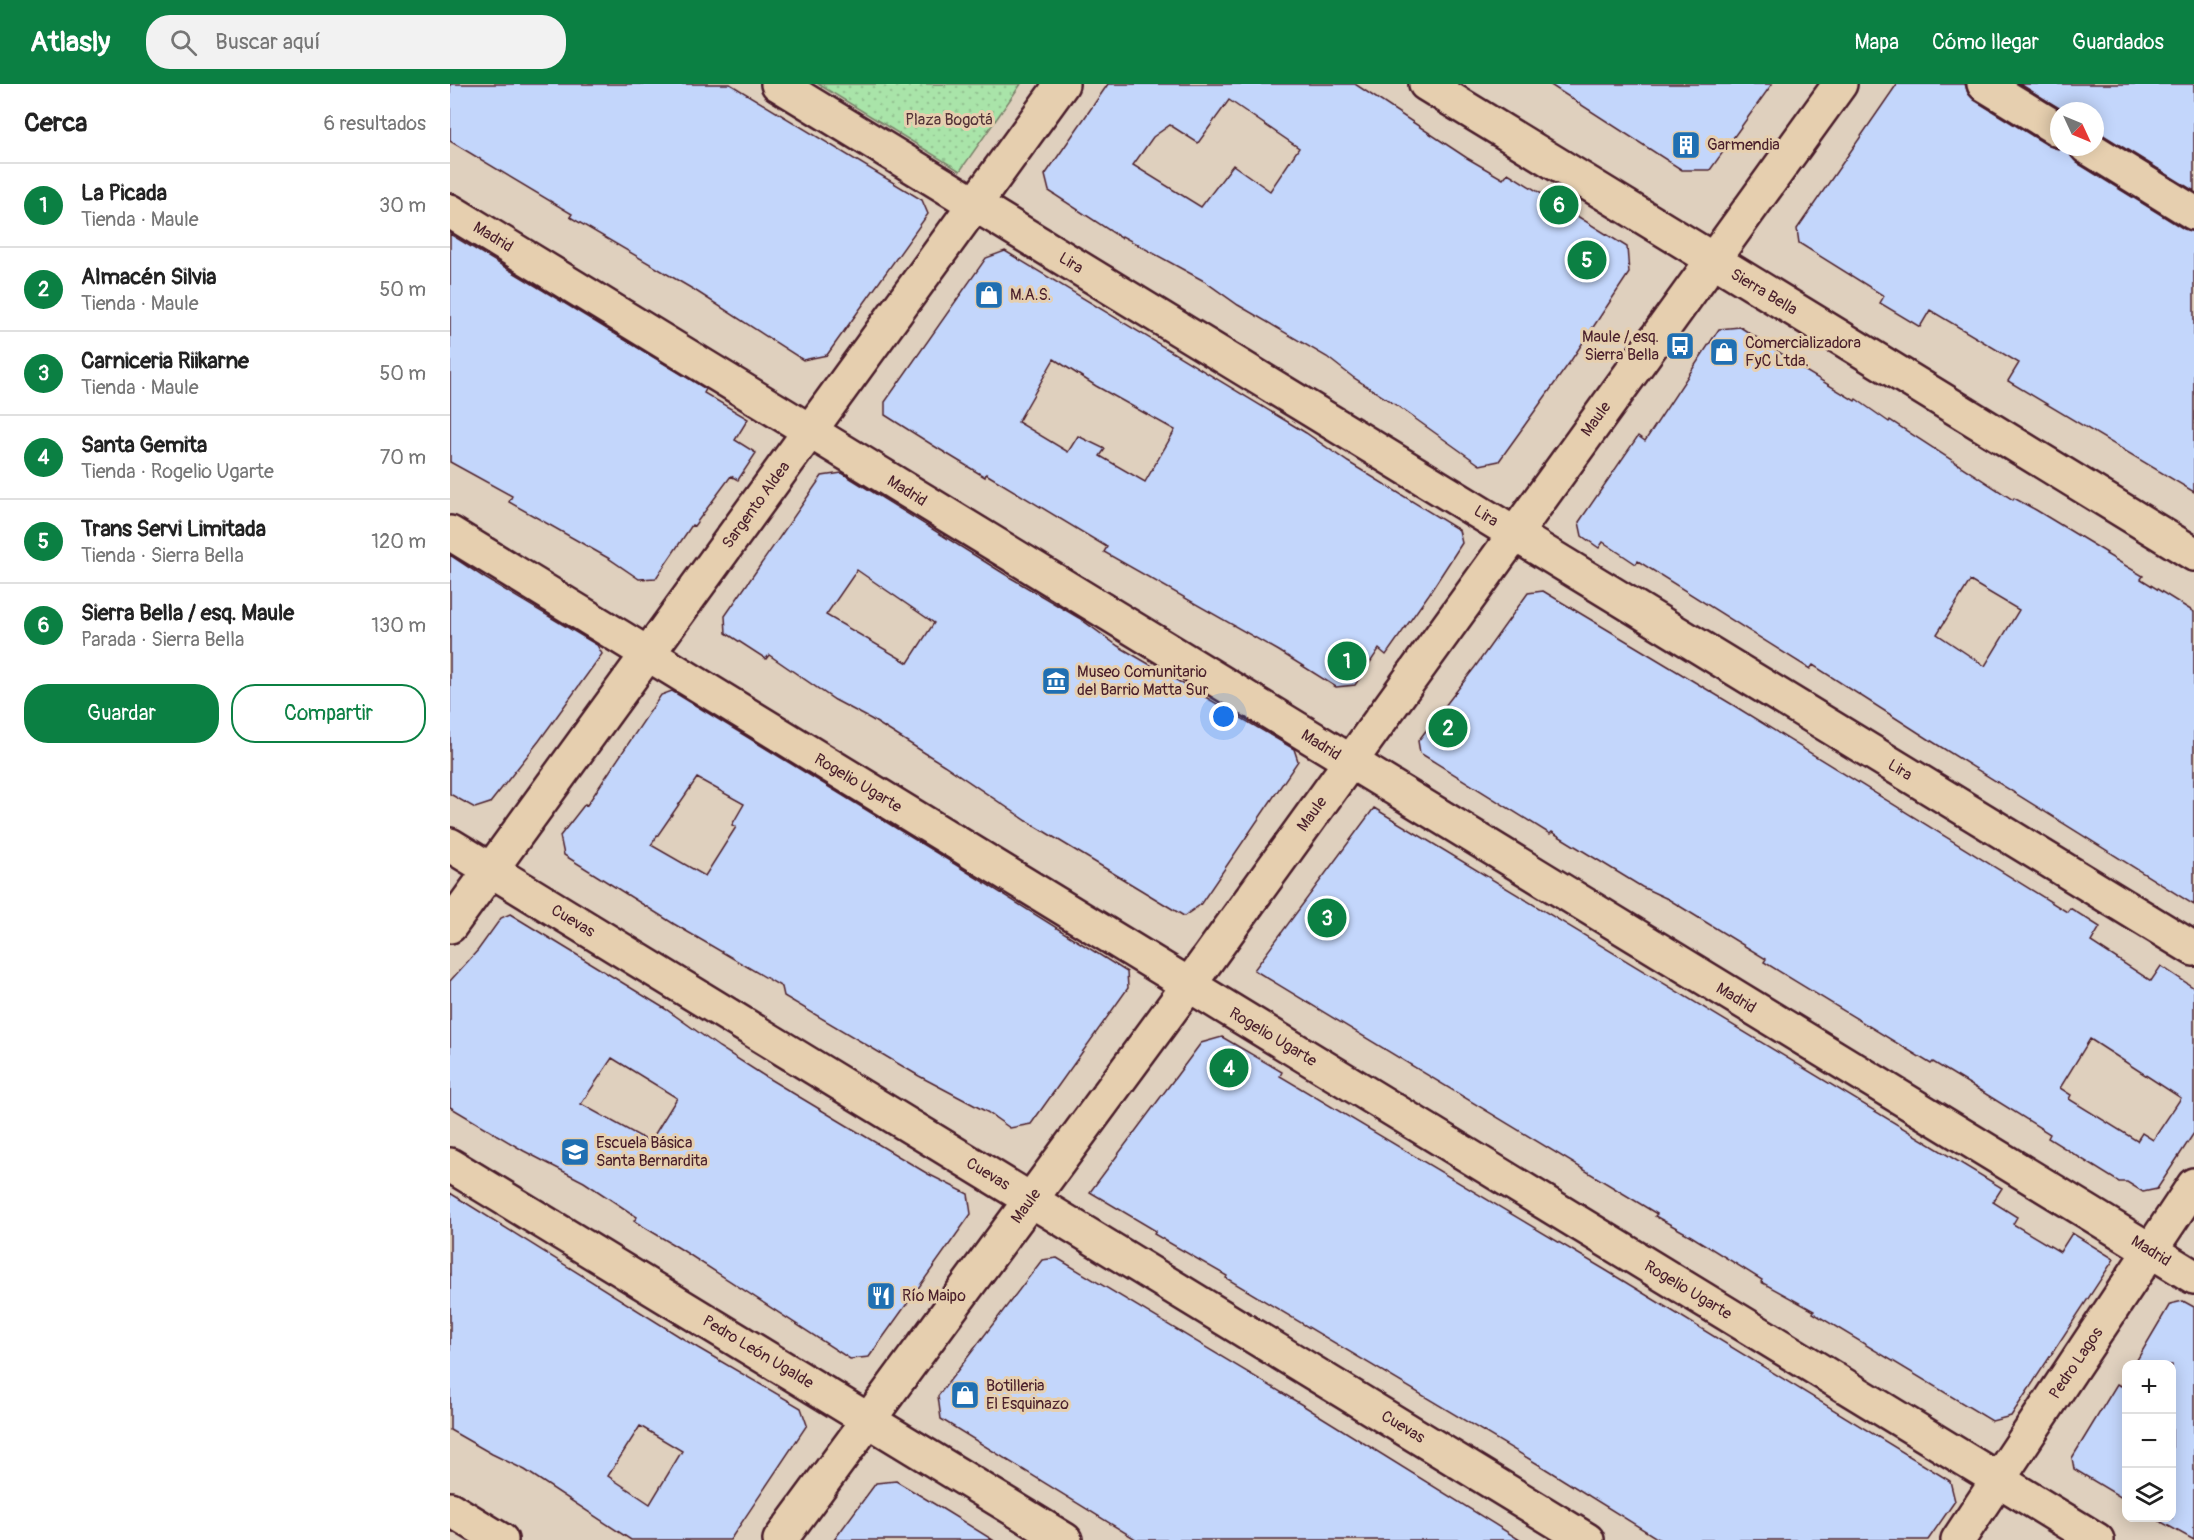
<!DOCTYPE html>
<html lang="es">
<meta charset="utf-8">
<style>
:root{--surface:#fff;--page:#f2f2f2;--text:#222;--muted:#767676;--line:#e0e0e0;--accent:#0b8043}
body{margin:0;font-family:Pangolin,sans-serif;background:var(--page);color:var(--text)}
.controls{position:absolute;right:18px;bottom:18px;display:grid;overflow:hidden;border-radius:12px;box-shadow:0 3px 15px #0003}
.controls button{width:54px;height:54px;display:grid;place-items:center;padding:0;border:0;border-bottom:2px solid var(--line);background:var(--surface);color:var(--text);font:30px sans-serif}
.compass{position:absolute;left:1600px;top:18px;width:54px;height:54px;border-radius:50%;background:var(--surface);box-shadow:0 3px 15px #0003;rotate:134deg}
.you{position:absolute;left:774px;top:633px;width:21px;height:21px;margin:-15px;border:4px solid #fff;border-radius:50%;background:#1a73e8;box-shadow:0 0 0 9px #1a73e833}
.badge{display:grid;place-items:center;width:39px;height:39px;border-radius:50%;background:var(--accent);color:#fff;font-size:20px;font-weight:700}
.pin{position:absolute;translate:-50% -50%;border:3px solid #fff;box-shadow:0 2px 6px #0006}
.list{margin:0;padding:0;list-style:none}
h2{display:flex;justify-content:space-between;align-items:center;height:78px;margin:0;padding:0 24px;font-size:26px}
h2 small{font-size:20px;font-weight:400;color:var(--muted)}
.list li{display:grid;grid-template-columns:39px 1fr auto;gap:18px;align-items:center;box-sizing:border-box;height:84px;padding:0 24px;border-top:2px solid var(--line)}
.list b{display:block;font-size:22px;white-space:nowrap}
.list p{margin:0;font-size:20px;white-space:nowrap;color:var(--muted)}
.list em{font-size:20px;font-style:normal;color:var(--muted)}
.actions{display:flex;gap:12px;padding:18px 24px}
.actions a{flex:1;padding:14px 0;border:2px solid var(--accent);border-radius:24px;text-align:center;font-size:21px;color:var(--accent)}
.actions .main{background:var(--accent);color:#fff}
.icon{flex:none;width:33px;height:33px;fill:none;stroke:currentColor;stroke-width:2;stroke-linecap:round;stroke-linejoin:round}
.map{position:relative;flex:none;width:1744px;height:1456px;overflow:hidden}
header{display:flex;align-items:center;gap:36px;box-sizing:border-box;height:84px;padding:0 30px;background:var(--accent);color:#fff}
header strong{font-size:28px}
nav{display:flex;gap:33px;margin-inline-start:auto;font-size:21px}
.search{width:420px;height:54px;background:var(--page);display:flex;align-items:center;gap:15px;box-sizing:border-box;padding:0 21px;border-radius:24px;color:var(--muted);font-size:22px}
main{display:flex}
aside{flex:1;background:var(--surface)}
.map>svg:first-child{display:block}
</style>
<header>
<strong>Atlasly</strong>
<div class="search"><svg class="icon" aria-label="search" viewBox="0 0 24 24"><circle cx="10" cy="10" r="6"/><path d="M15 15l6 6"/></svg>Buscar aquí</div>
<nav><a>Mapa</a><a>Cómo llegar</a><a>Guardados</a></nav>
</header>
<main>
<aside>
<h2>Cerca<small>6 resultados</small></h2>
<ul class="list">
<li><span class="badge">1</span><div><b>La Picada</b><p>Tienda · Maule</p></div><em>30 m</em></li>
<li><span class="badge">2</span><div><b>Almacén Silvia</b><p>Tienda · Maule</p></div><em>50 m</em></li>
<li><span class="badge">3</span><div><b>Carniceria Riikarne</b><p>Tienda · Maule</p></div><em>50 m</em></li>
<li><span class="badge">4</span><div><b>Santa Gemita</b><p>Tienda · Rogelio Ugarte</p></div><em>70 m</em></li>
<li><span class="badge">5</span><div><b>Trans Servi Limitada</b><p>Tienda · Sierra Bella</p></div><em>120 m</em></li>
<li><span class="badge">6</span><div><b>Sierra Bella / esq. Maule</b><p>Parada · Sierra Bella</p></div><em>130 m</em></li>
</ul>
<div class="actions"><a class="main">Guardar</a><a>Compartir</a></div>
</aside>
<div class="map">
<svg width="1744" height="1456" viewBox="0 0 1744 1456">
<defs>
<pattern id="grass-dots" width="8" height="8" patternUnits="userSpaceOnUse" patternTransform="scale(1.5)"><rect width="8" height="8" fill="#a9e4a9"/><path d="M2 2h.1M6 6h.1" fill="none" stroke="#93c392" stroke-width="1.8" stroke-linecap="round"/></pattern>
</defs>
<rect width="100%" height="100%" fill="#dfd0be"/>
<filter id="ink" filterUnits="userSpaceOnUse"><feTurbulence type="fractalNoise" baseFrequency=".0167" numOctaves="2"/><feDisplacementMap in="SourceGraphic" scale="12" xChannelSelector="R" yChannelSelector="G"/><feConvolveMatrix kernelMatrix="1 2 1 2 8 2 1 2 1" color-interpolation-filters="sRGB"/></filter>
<g filter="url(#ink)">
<path fill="url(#grass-dots)" stroke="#7a826a" stroke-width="1.5" d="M368,0H571L510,87Z"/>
<path fill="#c3d6fb" stroke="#4a1f2b" stroke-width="1.5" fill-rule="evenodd" d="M0,0H280L472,116L478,130L377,271L353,276L246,207L120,133L122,130L0,57Z
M658,0H905L1017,74L1053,95L1058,89L1177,163L1179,189L1120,278L1049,377L1030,381L946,321L904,294L877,273L788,221L754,197L672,152L671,154L599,107L595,91ZM779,16L849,64L820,107L783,81L751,123L683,81L703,53L720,41L748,59Z
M1099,0H1322L1260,86H1232Z
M1447,0H1515L1518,9L1524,16L1599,62L1608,65L1618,63L1621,72L1627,79L1734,145L1744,148V408L1558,297L1569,279L1480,226L1470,243L1430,219L1434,212L1349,159L1347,145Z
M1570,0H1744V107L1645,46V27H1614Z
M0,150L256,305L254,309L298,335L285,356L306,369L288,396L281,392L244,442L242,441L206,494L189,495L158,474L59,418L62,412L0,378Z
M555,167L856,349L898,378L1009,446L1012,459L979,510L936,571L929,565L905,601L886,603L829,567L654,468L657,463L536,390L535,393L484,362L435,331V318L536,174ZM604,275L646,302L725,346L695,398L650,372L655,365L628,352L618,368L568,338Z
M1290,243L1335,272L1334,274L1405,317L1406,315L1439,338L1440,336L1563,416L1564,414L1586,426L1657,469L1656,470L1693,492L1691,495L1744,528V821L1483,658L1363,581L1360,585L1188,477L1186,480L1153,458L1149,464L1132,452L1129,438L1188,352L1195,357L1269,245ZM1520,497L1569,526L1535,582L1487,550Z
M392,389L561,494L629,534L668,562L844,665L848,677L750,821L734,832L577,737L494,681L421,635L385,616L319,571L316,575L276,549L275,532L372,392ZM407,486L484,539L458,579L376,531Z
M0,471L35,494L147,561L152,570L89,657L40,719L25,724L0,710Z
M1093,507L1283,621L1617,828L1620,824L1650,843L1641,858L1701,897L1711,882L1744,904V1049L1707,1105L1693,1108L1677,1098H1669L1598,1054L1600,1050L1531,1007L1483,978L1481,980L1314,878L1316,875L1218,815L1192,803L1102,748L1100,750L970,669L968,657L1025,583L1078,509ZM1640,955L1731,1014L1703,1056L1692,1049L1687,1057L1619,1015L1621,1011L1610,1004Z
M222,607L503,779L677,888L678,904L581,1040L560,1044L537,1028L469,992L334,912L332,903L224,840L114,771L110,752L135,720L137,721L211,611ZM247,694L294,720L282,741L286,743L255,792L201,761Z
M924,724L1552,1104L1543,1118L1567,1133L1563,1140L1610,1168L1622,1149L1664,1175L1561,1332L1542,1337L1363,1229L1364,1227L1311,1198L1312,1196L1241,1152L1205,1132L1207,1130L804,886Z
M60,830L217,926L269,963L316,993L478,1090L518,1110L521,1130L419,1273L400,1275L229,1164L184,1137L187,1133L134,1098L74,1067L0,1023V897L28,866L51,834ZM162,974L227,1014L200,1058L131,1020Z
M772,953L832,988L830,992L1157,1187L1500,1397L1505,1417L1478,1456H1210L1091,1382L776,1194L777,1192L704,1150L706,1147L640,1108L751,959Z
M0,1109L248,1264L351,1324L357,1341L280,1456H181L75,1386L42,1370L0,1346ZM190,1342L232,1367L200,1420L158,1392Z
M607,1174L854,1322L1070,1456H687L491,1335L488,1312L592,1176Z
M1733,1217L1744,1223V1456L1704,1434H1722V1281H1684L1720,1220Z
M1677,1293V1417L1624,1385L1622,1374L1667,1300L1671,1302Z
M446,1397L491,1424L543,1456H384L426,1399Z"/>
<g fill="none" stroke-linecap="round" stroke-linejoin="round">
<g stroke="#4a1f2b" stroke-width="38">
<path id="minor" d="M328,0L1744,865
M1534,0L1609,46
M1637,63L1744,129
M0,127L1744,1193
M0,449L1647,1456
M0,761L1137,1456
M0,842L612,0
M0,1081L615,1456
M0,1425L51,1456
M330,1456L739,901L1390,0
M1508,1456L1744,1101"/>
</g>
<g stroke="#4a1f2b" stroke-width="38">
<path id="major" d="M976,0L1744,470"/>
</g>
<use href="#minor" stroke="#e6cfaf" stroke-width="33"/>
<use href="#major" stroke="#e6cfaf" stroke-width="33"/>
</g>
</g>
<defs>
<g id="building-square" transform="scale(1.5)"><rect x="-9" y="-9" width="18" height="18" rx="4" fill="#1f6fb2" stroke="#e6cfaf"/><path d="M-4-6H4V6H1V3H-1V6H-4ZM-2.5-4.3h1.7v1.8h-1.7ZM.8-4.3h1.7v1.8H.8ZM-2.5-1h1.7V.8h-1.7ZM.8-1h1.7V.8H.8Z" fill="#fff"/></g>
<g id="shop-square" transform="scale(1.5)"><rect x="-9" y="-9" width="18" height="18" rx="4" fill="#1f6fb2" stroke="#e6cfaf"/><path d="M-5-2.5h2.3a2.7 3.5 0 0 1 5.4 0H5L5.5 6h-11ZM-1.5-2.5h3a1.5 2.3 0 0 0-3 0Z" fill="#fff"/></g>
<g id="bus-square" transform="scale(1.5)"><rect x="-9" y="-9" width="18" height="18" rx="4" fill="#1f6fb2" stroke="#e6cfaf"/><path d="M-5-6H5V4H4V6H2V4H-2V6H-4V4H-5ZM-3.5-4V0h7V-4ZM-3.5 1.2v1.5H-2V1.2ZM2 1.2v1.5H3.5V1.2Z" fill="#fff"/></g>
<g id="museum-square" transform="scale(1.5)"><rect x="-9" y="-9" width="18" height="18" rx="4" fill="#1f6fb2" stroke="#e6cfaf"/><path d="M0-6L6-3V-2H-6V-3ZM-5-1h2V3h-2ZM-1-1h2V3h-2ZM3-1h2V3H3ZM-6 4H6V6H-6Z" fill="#fff"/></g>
<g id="school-square" transform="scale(1.5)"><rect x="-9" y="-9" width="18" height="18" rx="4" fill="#1f6fb2" stroke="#e6cfaf"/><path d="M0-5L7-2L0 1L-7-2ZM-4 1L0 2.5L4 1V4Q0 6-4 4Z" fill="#fff"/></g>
<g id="restaurant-square" transform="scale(1.5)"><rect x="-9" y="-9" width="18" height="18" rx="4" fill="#1f6fb2" stroke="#e6cfaf"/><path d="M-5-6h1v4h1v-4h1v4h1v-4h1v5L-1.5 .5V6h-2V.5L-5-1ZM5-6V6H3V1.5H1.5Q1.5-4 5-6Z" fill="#fff"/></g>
</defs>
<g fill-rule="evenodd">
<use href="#building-square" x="1236" y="61"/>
<use href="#shop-square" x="539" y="211"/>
<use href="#bus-square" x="1230" y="262"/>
<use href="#shop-square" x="1274" y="268"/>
<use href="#museum-square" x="606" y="597"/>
<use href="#school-square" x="125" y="1068"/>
<use href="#restaurant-square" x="431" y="1212"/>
<use href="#shop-square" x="515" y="1311"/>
</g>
<g text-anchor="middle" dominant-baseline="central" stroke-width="6" stroke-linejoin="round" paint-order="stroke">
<g font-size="16" fill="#543338" stroke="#e6cfaf">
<text x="499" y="36">Plaza Bogotá</text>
</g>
<g font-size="16" fill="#4a1f2b" stroke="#e6cfaf" text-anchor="start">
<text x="1257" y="61">Garmendia</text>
<text x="560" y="211">M.A.S.</text>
<text x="1209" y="253" text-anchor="end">Maule / esq.<tspan x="1209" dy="18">Sierra Bella</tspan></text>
<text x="1295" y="259">Comercializadora<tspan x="1295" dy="18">FyC Ltda.</tspan></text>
<text x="627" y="588">Museo Comunitario<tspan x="627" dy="18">del Barrio Matta Sur</tspan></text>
<text x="146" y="1059">Escuela Básica<tspan x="146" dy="18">Santa Bernardita</tspan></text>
<text x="452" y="1212">Río Maipo</text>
<text x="536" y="1302">Botilleria<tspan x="536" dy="18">El Esquinazo</tspan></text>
</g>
<g font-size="16" fill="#4a1f2b" stroke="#e6cfaf">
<text transform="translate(43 153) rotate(31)">Madrid</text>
<text transform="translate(621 179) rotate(31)">Lira</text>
<text transform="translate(1314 208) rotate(31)">Sierra Bella</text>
<text transform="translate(1146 335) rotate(-54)">Maule</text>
<text transform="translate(457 407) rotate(32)">Madrid</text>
<text transform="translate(306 421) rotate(-54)">Sargento Aldea</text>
<text transform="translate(1036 432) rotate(32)">Lira</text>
<text transform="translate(871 661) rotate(32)">Madrid</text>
<text transform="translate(1450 686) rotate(31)">Lira</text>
<text transform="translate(408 699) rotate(31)">Rogelio Ugarte</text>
<text transform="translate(862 730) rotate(-54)">Maule</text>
<text transform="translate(123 837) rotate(31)">Cuevas</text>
<text transform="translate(1286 914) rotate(31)">Madrid</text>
<text transform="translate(823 953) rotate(31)">Rogelio Ugarte</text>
<text transform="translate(538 1090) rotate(31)">Cuevas</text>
<text transform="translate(576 1122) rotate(-54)">Maule</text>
<text transform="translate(1701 1167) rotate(32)">Madrid</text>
<text transform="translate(1238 1206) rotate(31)">Rogelio Ugarte</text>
<text transform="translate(308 1268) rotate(31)">Pedro León Ugalde</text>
<text transform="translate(1626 1279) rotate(-56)">Pedro Lagos</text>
<text transform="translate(953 1343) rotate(31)">Cuevas</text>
</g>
</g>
</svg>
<div class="controls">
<button>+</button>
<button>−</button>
<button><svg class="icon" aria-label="layers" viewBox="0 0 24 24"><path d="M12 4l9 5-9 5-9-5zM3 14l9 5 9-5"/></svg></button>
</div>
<svg class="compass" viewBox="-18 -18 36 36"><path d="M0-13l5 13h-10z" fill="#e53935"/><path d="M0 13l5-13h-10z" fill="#767676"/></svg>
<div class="you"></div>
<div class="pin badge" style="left:897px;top:577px">1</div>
<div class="pin badge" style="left:998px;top:644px">2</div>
<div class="pin badge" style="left:877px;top:834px">3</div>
<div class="pin badge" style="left:779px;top:984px">4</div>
<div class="pin badge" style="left:1137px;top:176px">5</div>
<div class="pin badge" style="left:1109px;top:121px">6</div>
</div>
</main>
